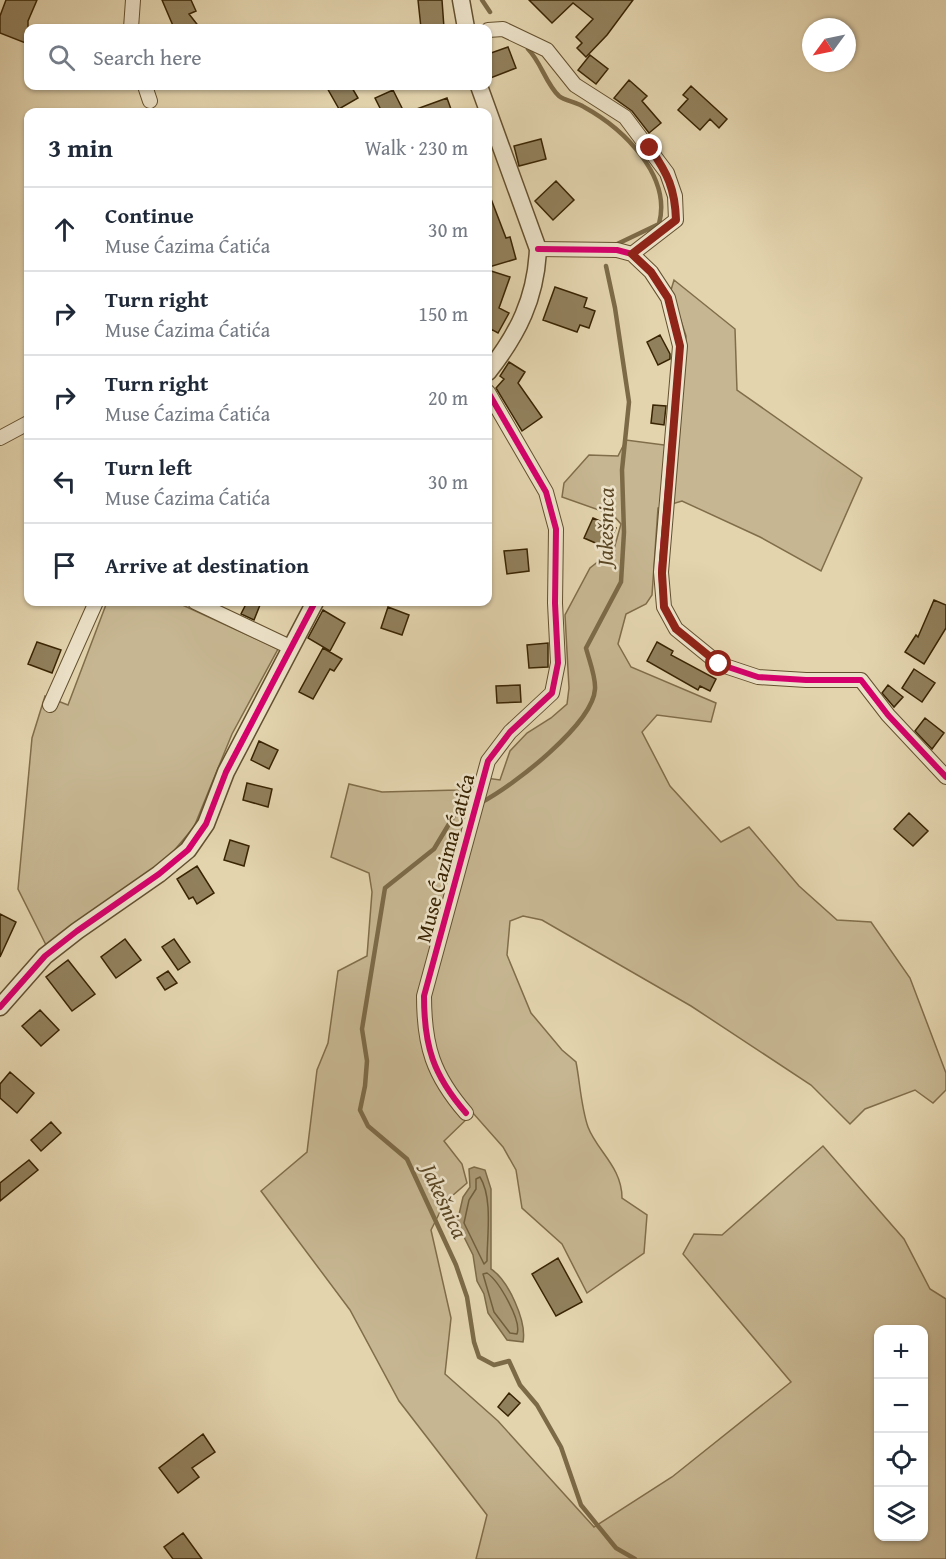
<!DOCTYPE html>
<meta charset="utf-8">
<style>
:root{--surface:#fff;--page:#f6f6f7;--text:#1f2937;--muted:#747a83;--line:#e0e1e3}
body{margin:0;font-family:"Gentium Book Plus",serif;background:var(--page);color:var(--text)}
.controls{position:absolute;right:18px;bottom:18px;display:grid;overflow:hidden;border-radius:12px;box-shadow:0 2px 4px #0004}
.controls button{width:54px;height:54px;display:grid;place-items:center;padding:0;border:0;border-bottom:2px solid var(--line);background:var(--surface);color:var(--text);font:30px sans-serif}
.compass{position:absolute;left:802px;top:18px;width:54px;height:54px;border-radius:50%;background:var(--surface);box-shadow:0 2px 4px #0004;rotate:237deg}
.stop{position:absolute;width:18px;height:18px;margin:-14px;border:4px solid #8f2418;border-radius:50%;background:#fff}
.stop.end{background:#8f2418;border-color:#fff;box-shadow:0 2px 6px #0008}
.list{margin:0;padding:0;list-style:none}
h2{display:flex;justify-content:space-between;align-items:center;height:78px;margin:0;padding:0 24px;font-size:26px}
h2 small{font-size:20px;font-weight:400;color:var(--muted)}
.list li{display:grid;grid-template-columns:39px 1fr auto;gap:18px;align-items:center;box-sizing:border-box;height:84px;padding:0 24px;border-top:2px solid var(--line)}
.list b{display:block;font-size:22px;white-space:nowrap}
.list p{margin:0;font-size:20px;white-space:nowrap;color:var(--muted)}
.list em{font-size:20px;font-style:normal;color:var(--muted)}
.icon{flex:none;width:33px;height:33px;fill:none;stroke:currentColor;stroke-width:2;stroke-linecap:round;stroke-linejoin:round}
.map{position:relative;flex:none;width:946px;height:1559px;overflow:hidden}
.search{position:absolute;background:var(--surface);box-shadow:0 2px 4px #0004;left:24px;top:24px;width:468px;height:66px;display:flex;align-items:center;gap:15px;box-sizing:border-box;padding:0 21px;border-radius:12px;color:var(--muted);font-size:22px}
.panel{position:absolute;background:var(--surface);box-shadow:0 2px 4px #0004;left:24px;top:108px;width:468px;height:498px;border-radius:12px}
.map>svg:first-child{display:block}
</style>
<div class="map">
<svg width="946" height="1559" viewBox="0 0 946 1559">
<rect width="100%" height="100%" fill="#e3d4ae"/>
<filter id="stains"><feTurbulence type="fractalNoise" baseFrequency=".00333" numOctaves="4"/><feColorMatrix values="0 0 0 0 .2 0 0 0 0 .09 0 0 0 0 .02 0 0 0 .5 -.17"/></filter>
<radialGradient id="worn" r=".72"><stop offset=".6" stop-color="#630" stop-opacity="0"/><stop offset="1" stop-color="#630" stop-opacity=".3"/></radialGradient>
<path fill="#c6b691" stroke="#806d4a" stroke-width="1.5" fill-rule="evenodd" d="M674,280L735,329L737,390L862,478L821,571L760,537L682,501L658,508L652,595L646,604L626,614L618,644L631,667L716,703L711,722L657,715L642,732L670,786L721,842L749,827L799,886L837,920L871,922L910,978L946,1073V1090L933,1103L915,1090L865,1109L850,1124L811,1085L691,1006L542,920L523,916L510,921L507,955L531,1013L562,1050L576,1062C580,1082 581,1107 588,1127C597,1151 622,1167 622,1198L647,1215L644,1253L587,1293L562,1244L522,1208L516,1170L503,1147L473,1113L444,1141L462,1164L467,1183L445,1202L431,1230L451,1318L445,1374L498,1421L594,1527L672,1477L791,1382L683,1254L694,1234L722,1235L823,1146L904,1239L930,1289L946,1299V1559H476L487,1515L399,1401L350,1310L261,1191L307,1152L317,1070L328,1043L338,971L367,956L372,892L369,873L331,857L349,784L382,792L458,790L479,777L500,780L510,751L527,733L551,718L567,704L569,688L565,615L590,568L614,549L621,524L613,515L562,497L564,483L589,455L618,456L626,440L664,445L679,438L686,336L671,290ZM878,1330H924V1536H878Z
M107,602H176L278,649L232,734L194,827L161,866L46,945L18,889L32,738L45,696L68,705Z"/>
<path fill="#a99874" stroke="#7c6a47" stroke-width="1.5" d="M474,1167L485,1170L491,1189V1269C508,1280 527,1321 523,1342L507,1340L488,1313L484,1294L477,1281L473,1255L457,1223L463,1197L470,1187L469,1169Z"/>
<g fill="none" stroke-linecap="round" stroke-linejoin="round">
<path stroke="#715e3c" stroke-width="1.5" d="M480,1177C493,1198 487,1236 487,1261L484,1264L464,1223L469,1200L476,1189V1179Z
M483,1274L487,1273C499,1281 522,1321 517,1334L510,1333L494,1312Z"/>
<path stroke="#7c6a47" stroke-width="4.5" d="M482,0L490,12
M528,49C541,62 546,84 559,96C565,101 577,102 584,107C624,129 672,176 659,224L613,246
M482,802C513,786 593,724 595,689C596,677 589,660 586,648L621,582L624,532L622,470L629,402L615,308L606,266
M467,809L455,814L434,849L385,888L362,1029L367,1061L365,1086L360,1110L368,1126L407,1159L456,1265L467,1297L474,1342L479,1357L494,1365L509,1361L520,1385L537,1405L561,1447L581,1505L616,1548L635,1559"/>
</g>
<path fill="#91805c" stroke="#392403" stroke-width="1.5" d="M6,0H37L28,21V44L0,33V16Z
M162,0H191L196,11L189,14L200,28H174Z
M418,0H442L444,28H421Z
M529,0H633L607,35L586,57L577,48L582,43L576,37L593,19L573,3L552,23Z
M508,47L516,68L488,79V54Z
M590,55L608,69L596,84L578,70Z
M629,80L647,96L642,101L661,123L649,133L632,111L614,98Z
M326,86H351L358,98L339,109Z
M691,86L727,119L719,128L710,119L700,130L678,110L688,99L683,95Z
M393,90L404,112H382L375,98Z
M447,98L452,112H411V111Z
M541,139L546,159L519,166L514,146Z
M556,181L574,200L553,220L535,201Z
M488,191L506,238L510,237L516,259L489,267Z
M488,270L510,277L499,308L509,313L498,333L491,329L489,335Z
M555,287L587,298L584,307L595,311L589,328L580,325L577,332L543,320Z
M660,335L670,354V359L658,365L647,342Z
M509,362L525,372L518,383L542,417L522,431L496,388L504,379L500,376Z
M653,405L666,406L664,425L651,423Z
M593,518L616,528L607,548L584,538Z
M527,549L529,571L507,574L504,551Z
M934,600L946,605V628L924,664L905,652L916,635L918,637Z
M247,602L260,605L254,620L241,614Z
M388,607L409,615L402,635L381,628Z
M323,610L345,623L330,651L308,638Z
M37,642L61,650L52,673L28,664Z
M657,642L673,651L671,655L716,679L710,691L700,686L698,690L647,661Z
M548,643V667L529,668L527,645Z
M323,648L342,659L334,671L330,669L313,699L299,692Z
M914,669L935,683L922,702L902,688Z
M520,685L521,702L497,703L496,686Z
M888,685L903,697L894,707L882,693Z
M925,718L944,733L932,749L915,731Z
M259,741L278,750L269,769L251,760Z
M247,783L272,789L268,807L243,800Z
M909,813L928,831L913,846L894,829Z
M230,840L249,846L244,866L224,860Z
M197,866L214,893L197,904L193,897L189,899L177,879Z
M0,914L16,922L0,957Z
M125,939L141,960L116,978L101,957Z
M174,939L190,962L178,970L162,947Z
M68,960L95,994L72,1011L46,977Z
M168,971L177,983L165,990L157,978Z
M40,1010L59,1030L41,1046L22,1026Z
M10,1072L34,1093L17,1113L0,1098V1084Z
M51,1122L61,1133L41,1151L31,1140Z
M29,1160L38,1170L0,1201V1183Z
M558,1258L582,1302L556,1316L532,1274Z
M509,1393L520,1403L508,1416L498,1407Z
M203,1434L215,1452L192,1468L199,1477L178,1493L159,1468Z
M183,1533L202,1559H173L164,1547Z"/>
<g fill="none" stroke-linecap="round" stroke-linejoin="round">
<g stroke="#64502e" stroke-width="16">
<path id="minor" d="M131,28L133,0
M488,30L503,29L547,50L575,85L625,117L667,173L675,196L676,220L632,254
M145,86L150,101
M538,249L617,250L632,254L651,272L668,298L680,346L661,572L664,607L676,629L719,664L758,677L806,680H861L888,715L946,777
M0,438L28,423
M195,602L290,647
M50,705L96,602
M466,1113C433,1075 424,1046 424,996L488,761L510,732L552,693L558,663L555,603L556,529L546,492L488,392"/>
</g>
<g stroke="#64502e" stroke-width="19">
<path id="tertiary" d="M461,0L466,28
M479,86L538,249C536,298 518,334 488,372
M0,1007L45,956L77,931L159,874L188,850L206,824L226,772L315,602"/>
</g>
<use href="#minor" stroke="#ede3ca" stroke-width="14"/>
<use href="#tertiary" stroke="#ede3ca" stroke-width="16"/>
<g stroke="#ede3ca" stroke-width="10">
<path id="cycleway" d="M538,249L617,250L632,254L651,272L668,298L680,346L661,572L664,607L676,629L719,664L758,677L806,680H861L888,715L946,777
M0,1007L45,956L77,931L159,874L188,850L206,824L226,772L315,602
M466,1113C433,1075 424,1046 424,996L488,761L510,732L552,693L558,663L555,603L556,529L546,492L488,392"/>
</g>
<use href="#cycleway" stroke="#d6006c" stroke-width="6"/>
</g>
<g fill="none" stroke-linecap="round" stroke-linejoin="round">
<path stroke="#8f2418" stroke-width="8" d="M650,148C668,174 675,189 676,220L632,254L651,272L668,298L680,346L662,573L664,607L676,629L719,664"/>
</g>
<g text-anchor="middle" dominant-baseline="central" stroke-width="5" stroke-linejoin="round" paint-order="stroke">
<g font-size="21" fill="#392403" stroke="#ede3ca">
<text transform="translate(445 858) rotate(-75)">Muse Ćazima Ćatića</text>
</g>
<g font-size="22" font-style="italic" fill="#5b4725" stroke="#ede3ca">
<text transform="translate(605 527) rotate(-89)">Jakešnica</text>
<text transform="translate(445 1201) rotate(65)">Jakešnica</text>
</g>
</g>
<rect width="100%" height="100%" filter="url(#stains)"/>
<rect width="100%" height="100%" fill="url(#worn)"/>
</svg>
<div class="controls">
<button>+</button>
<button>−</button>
<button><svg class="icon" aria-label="locate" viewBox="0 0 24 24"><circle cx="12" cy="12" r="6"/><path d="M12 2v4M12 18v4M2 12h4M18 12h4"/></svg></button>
<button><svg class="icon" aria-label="layers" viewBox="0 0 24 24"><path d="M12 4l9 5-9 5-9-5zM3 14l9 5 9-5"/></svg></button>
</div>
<svg class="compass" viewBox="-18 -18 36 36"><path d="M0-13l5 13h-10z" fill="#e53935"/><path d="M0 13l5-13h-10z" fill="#747a83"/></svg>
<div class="stop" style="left:719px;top:664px"></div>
<div class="stop end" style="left:650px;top:148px"></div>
<div class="search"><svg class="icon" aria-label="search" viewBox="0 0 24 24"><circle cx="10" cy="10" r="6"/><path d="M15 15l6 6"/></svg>Search here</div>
<section class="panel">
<h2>3 min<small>Walk · 230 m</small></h2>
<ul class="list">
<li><svg class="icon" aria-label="ahead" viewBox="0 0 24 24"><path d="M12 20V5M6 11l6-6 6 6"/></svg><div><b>Continue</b><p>Muse Ćazima Ćatića</p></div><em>30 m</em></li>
<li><svg class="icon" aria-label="right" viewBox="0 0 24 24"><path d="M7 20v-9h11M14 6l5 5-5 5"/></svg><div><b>Turn right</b><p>Muse Ćazima Ćatića</p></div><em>150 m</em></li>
<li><svg class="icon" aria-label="right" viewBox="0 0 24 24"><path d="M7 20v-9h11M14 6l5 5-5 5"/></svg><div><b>Turn right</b><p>Muse Ćazima Ćatića</p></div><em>20 m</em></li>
<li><svg class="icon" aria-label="left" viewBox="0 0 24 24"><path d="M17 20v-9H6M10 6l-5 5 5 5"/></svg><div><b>Turn left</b><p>Muse Ćazima Ćatića</p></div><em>30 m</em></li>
<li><svg class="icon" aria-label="arrive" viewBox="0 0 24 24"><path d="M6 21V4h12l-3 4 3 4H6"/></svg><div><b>Arrive at destination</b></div></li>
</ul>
</section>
</div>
